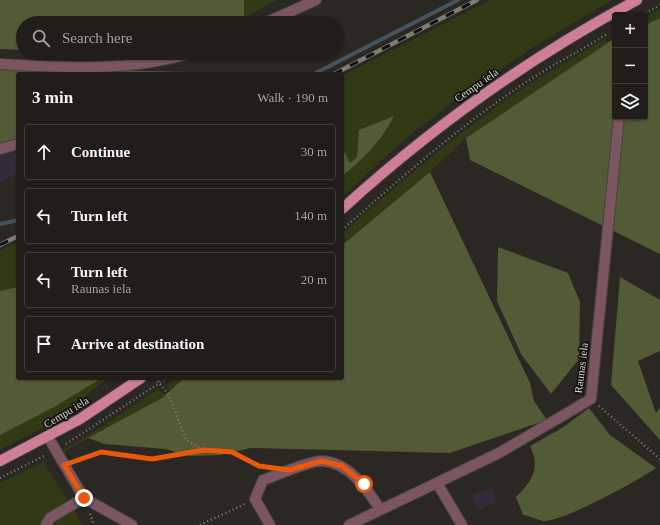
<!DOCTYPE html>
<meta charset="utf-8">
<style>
:root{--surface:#201d1a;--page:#2d2a27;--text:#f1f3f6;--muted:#a2a2a2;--line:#3d3b39}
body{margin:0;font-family:"Times New Roman",serif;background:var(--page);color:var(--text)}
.controls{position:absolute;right:12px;top:12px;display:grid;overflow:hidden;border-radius:4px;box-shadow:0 1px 3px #0004}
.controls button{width:36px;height:36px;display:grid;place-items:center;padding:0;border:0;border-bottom:1px solid var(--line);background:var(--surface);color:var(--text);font:20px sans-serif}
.stop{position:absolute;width:12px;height:12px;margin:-9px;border:3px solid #ea580c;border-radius:50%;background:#fff}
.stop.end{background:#ea580c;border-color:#fff;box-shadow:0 1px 4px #0008}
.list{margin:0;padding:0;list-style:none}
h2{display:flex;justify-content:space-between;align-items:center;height:52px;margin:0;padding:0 16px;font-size:17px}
h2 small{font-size:13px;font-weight:400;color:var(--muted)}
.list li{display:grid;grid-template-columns:26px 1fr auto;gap:12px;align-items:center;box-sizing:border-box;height:56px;margin:0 8px 8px;padding:0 8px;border:1px solid var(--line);border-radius:4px}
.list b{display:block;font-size:15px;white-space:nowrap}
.list p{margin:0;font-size:13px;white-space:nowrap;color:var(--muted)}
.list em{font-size:13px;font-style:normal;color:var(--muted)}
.icon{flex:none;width:22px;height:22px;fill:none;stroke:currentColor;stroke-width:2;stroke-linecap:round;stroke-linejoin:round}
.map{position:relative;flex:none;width:660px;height:525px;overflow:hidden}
.search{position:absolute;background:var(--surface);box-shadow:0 1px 3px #0004;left:16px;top:16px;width:328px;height:44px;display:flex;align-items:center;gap:10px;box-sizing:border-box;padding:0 14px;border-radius:22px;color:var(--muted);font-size:15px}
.panel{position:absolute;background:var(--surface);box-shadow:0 1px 3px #0004;left:16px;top:72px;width:328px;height:308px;border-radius:4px}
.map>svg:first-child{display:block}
</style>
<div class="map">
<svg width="660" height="525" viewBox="0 0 660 525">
<rect width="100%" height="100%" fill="#2b2722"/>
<path fill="#332b3b" d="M18,135V173L0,182V136Z
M491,488L497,502L478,510L472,495Z"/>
<path fill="#323a15" d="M244,0H277L244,18Z
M490,0H613C547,37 484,78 424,124C395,146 369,173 342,197V76Z
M660,10V18L645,25V17Z
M603,40L609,42L466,138L430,172L342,244V234C395,186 449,141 507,99C538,78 571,59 603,40Z
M18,242V378H107L74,407L48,425L0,450V251Z
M175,378H184L170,391L166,386Z
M158,389L165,395L162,398L64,452L63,450L111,421Z
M50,460L44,463L83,525H0V483L45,461Z"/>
<path fill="#525b35" d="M0,0H244V18L233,23H23V50L0,49Z
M660,18V254L470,160L466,138L615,38V117H645V25Z
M0,68L244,73L18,74V139L0,143Z
M394,116C382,140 364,159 342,176V147L350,163L357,157L359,130Z
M430,172L530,383L534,401L547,420L450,453L251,448L220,455L190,456L165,449L105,444L88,438L162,398L184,378H342V245Z
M498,247L568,273L580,302L579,359L551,394L521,354L497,301Z
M620,277L660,300V351L638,361L656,413L660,408V440L611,385Z
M18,287V378H102L54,407L0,435V291Z
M589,408L610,435L656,468C637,481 565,521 544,521C538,520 530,516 523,515L516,497C532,481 541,468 530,446L562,428Z"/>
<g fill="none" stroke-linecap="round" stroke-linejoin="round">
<path stroke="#435460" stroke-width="4" d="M314,74L458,0
M0,224L18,220"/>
<g stroke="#47433f" stroke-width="12">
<path id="minor" d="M265,23L316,0
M0,64C65,68 128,72 191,53
M0,149L18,144
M48,437L84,498L132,525
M437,483L462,525
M46,525L50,518L84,498
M270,525L255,499L263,480C275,476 311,460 322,461C349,462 367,489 380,509
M349,525L499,453L591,399L619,117"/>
</g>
<g stroke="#47433f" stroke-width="12">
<path id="major" d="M342,209C432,127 530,57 637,0
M0,461L80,419L141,378"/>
</g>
<path stroke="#7f7c78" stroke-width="2.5" stroke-dasharray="1 3" stroke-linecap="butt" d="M642,15L660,5
M342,230C403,176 465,121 534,77C558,62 583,49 607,34
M155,378L169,395L186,440L204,450
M599,406L660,459
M66,444L167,378
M74,462L101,452L152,459L204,450L232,452L259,465L265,466
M0,478L46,455
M90,514L94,525
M200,525L247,503"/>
<use href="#minor" stroke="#7b5560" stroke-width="10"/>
<use href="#major" stroke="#ce7f97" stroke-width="10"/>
<g stroke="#7f7b77" stroke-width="4.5">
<path id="rail" d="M334,74L477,0
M0,245L18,236"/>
</g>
<use href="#rail" stroke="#12100e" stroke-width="3" stroke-dasharray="9" stroke-linecap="butt"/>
</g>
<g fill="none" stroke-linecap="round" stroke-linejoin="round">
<path stroke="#ea580c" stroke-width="5" d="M84,498L64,465L101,452L152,459L204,450L232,452L259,466L289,470L322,461L342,466L364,484"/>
</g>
<g text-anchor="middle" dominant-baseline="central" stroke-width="3.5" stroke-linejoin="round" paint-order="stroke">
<g font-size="11" fill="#dcd9d6" stroke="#12100e">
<text transform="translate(476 85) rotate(-35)">Cempu iela</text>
<text transform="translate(581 368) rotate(-83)">Raunas iela</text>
<text transform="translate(66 412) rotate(-31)">Cempu iela</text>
</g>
</g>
</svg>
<div class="controls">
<button>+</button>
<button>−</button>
<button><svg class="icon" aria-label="layers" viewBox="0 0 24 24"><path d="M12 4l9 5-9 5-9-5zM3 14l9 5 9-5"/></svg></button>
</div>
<div class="stop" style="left:364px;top:484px"></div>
<div class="stop end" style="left:84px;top:498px"></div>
<div class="search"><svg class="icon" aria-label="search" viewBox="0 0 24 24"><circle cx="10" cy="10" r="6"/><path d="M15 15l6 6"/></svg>Search here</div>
<section class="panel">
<h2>3 min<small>Walk · 190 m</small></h2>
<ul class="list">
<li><svg class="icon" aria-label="ahead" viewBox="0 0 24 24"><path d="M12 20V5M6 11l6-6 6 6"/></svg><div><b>Continue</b></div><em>30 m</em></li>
<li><svg class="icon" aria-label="left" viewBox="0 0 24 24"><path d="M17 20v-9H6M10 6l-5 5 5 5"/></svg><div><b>Turn left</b></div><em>140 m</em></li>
<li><svg class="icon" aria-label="left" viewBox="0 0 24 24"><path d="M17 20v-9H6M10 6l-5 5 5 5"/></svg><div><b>Turn left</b><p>Raunas iela</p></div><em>20 m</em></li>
<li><svg class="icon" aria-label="arrive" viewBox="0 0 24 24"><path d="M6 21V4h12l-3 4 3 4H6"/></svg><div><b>Arrive at destination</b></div></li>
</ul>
</section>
</div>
